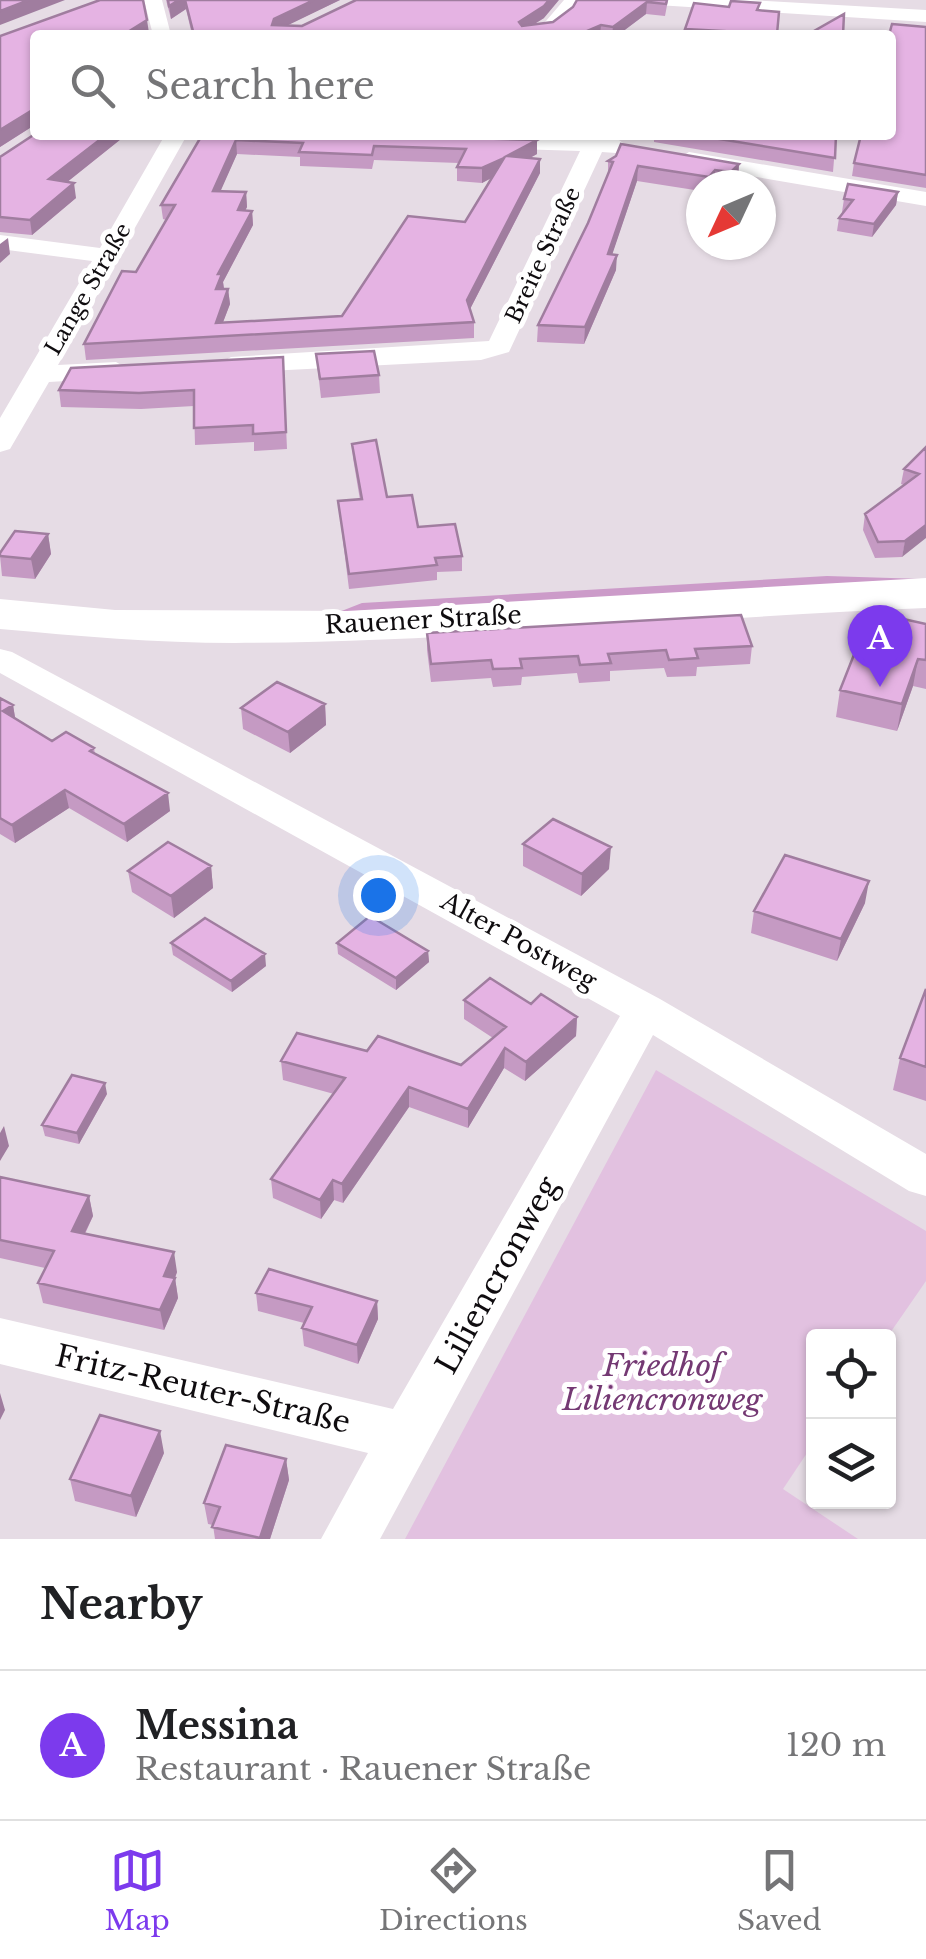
<!DOCTYPE html>
<meta charset="utf-8">
<style>
:root{--surface:#fff;--page:#f6f6f6;--text:#202124;--muted:#757577;--line:#e0e0e0;--accent:#7c3aed}
body{margin:0;font-family:"Libre Baskerville",serif;background:var(--page);color:var(--text)}
.controls{position:absolute;right:30px;bottom:30px;display:grid;overflow:hidden;border-radius:10px;box-shadow:0 2px 8px #0004}
.controls button{width:90px;height:90px;display:grid;place-items:center;padding:0;border:0;border-bottom:2px solid var(--line);background:var(--surface);color:var(--text);font:50px sans-serif}
.compass{position:absolute;left:686px;top:170px;width:90px;height:90px;border-radius:50%;background:var(--surface);box-shadow:0 2px 8px #0004;rotate:226deg}
.you{position:absolute;left:378px;top:895px;width:35px;height:35px;margin:-25px;border:8px solid #fff;border-radius:50%;background:#1a73e8;box-shadow:0 0 0 15px #1a73e833}
.badge{display:grid;place-items:center;width:65px;height:65px;border-radius:50%;background:var(--accent);color:#fff;font-size:32px;font-weight:700}
.pin{position:absolute;translate:-50% -82px;filter:drop-shadow(0 2px 5px #0008)}
.pin::after{content:'';position:absolute;top:52px;width:35px;height:30px;background:inherit;clip-path:polygon(0 0,100% 0,50% 100%)}
.list{margin:0;padding:0;list-style:none}
h2{display:flex;justify-content:space-between;align-items:center;height:130px;margin:0;padding:0 40px;font-size:42px}
h2 small{font-size:32px;font-weight:400;color:var(--muted)}
.list li{display:grid;grid-template-columns:65px 1fr auto;gap:30px;align-items:center;box-sizing:border-box;height:150px;padding:0 40px;border-top:2px solid var(--line)}
.list b{display:block;font-size:38px;white-space:nowrap}
.list p{margin:0;font-size:32px;white-space:nowrap;color:var(--muted)}
.list em{font-size:32px;font-style:normal;color:var(--muted)}
.icon{flex:none;width:55px;height:55px;fill:none;stroke:currentColor;stroke-width:2;stroke-linecap:round;stroke-linejoin:round}
.map{position:relative;flex:none;width:926px;height:1539px;overflow:hidden}
.search{position:absolute;background:var(--surface);box-shadow:0 2px 8px #0004;left:30px;right:30px;top:30px;height:110px;display:flex;align-items:center;gap:25px;box-sizing:border-box;padding:0 35px;border-radius:10px;color:var(--muted);font-size:38px}
.sheet{height:280px;background:var(--surface)}
nav{display:flex;justify-content:space-around;align-items:center;box-sizing:border-box;height:140px;border-top:2px solid var(--line);background:var(--surface);font-size:28px;color:var(--muted)}
nav a{display:grid;justify-items:center;gap:5px}
nav .on{color:var(--accent)}
.map>svg:first-child{display:block}
</style>
<div class="map">
<svg width="926" height="1539" viewBox="0 0 926 1539">
<rect width="100%" height="100%" fill="#e6dce5"/>
<path fill="#e2c1e0" d="M656,1070L926,1231V1281L888,1336H814L813,1444L783,1489L858,1539H405Z"/>
<path fill="#cc9bc9" d="M827,576L923,579L339,612L362,603Z"/>
<g fill="none" stroke-linecap="round" stroke-linejoin="round">
<path fill="#fff" fill-rule="evenodd" d="M144,0H162L171,35H153Z
M564,0H583C562,28 557,35 522,35L546,21Z
M648,0H749L926,10V22L657,5Z
M165,135H187L58,365L116,362L130,370L116,378L49,382L10,449L0,452V418L92,261L0,249V235L100,248Z
M597,135H624L619,140L627,146L616,153L602,152L509,352L481,360L231,373L217,365L231,357L489,341L580,151L486,148L475,142L486,136L590,139Z
M689,152L926,192V206L681,164L678,159Z
M0,649L12,652L660,999L926,1154V1196L909,1191L653,1035L380,1539H321L368,1453L0,1364V1318L393,1409L620,1016L0,673Z"/>
<path fill="#fff" fill-rule="evenodd" d="M926,578V608C696,617 466,642 235,643C156,643 78,636 0,629V599L115,610L347,611Z"/>
</g>
<path fill="#c59ac3" fill-rule="evenodd" d="M166,0H340L287,25L302,26L544,18L533,25L553,22L573,7L668,0L665,16L646,14L618,35H192L186,9L171,19Z
M759,10L777,35H684L685,29Z
M926,27V188L852,176L854,163Z
M149,33L146,35H35V127L33,126L0,147V36Z
M126,135L67,182L76,198L32,235L0,232V157Z
M202,135H366L537,154L530,158L540,159V173L470,309L474,322V338L86,360L84,344L136,272L166,220L163,219L161,205ZM237,154L300,157V166L372,169L374,160L459,163L457,167V181L482,183L491,178L465,222L342,316L223,322L230,304L228,289H224L223,282L253,225L252,211L245,210L247,207L246,192L220,191Z
M654,135H836L833,172L654,142Z
M608,161L739,164L738,178L732,185H701V191L637,181L612,254L616,270L584,344L537,342L538,325L588,223L608,176Z
M898,192L896,205L872,237L837,231L839,218L843,212H842L844,199Z
M316,354L379,375L380,393L321,398Z
M283,357L287,449L254,451V442L195,445L194,406L141,409L61,407L59,390Z
M352,444L387,497L418,527L462,556V571L437,572V580L349,589L338,501L360,500L353,458Z
M926,447L902,557L875,558L863,530L865,514L904,485L901,484L904,469Z
M48,534L51,554L35,579L2,576L0,556Z
M926,624V689L913,686L897,731L836,717L840,690L878,646Z
M427,633L752,646L750,664L697,667L696,676L667,677L664,668L610,671V681L579,683L577,673L522,677L521,685L493,687L491,678L431,682L427,650Z
M0,698L13,705L15,718L52,741L94,748L95,754L170,811L127,842L69,808L15,843L0,834Z
M325,704L326,725L290,753L243,729L241,708Z
M523,844L609,869L581,896L523,866Z
M211,866L213,888L174,918L132,892L128,871Z
M865,903L837,961L751,933L754,911Z
M171,943L266,966L232,992L173,955Z
M337,943L428,951L429,962L396,990L338,954Z
M926,989V1101L893,1090L900,1058Z
M464,1000L531,1004L577,1017L576,1036L525,1081L504,1068L468,1128L409,1107L343,1203L334,1200L321,1219L273,1198L271,1179L334,1094L283,1080L281,1061L367,1051L461,1065L493,1038L464,1019Z
M107,1094L79,1144L45,1136L42,1125Z
M0,1177L89,1196L93,1216L85,1234L177,1272L175,1278L178,1298L164,1330L43,1303L38,1283L45,1268L0,1258Z
M256,1293L377,1301L378,1319L358,1364L304,1346L302,1328L304,1323L258,1311Z
M164,1453L136,1517L75,1501L70,1479Z
M286,1459L289,1480L270,1539H215L213,1525L208,1524L204,1503Z"/>
<path fill="#a07d9f" d="M29,0H65L0,25V11Z
M179,0H185L186,9L171,19L169,6Z
M314,0H340L274,32L272,25L274,19Z
M549,0H559L544,18L518,34L519,22Z
M647,2L646,14L618,35H612L613,27Z
M147,20L149,33L146,35H123Z
M601,25L600,35H578Z
M31,111L33,126L0,147V130Z
M106,135H126L51,195L49,179Z
M236,140L237,154L214,206L213,191Z
M537,140V154L507,170V156Z
M504,158L503,172L482,183V168Z
M540,159V173L467,315V300Z
M739,164L738,178L730,185L731,172Z
M638,166L637,181L607,270L608,254Z
M715,170L714,185H709V177Z
M74,183L76,198L32,235L30,220Z
M246,192L247,207L239,224L238,210Z
M898,192L896,205L872,237L874,224Z
M252,211L253,225L223,282L224,289H216L218,274Z
M8,238L10,254L0,263V244Z
M617,255L616,270L584,344L585,327Z
M228,289L230,304L217,338L216,323Z
M926,525V538L902,557L905,541Z
M48,534L51,554L35,579L31,559Z
M918,659L913,686L897,731L902,704Z
M325,704L326,725L290,753L288,732Z
M13,705L16,723L3,711Z
M65,790L69,808L15,843L12,825Z
M168,793L170,811L127,842L124,824Z
M611,847L609,869L581,896L582,874Z
M211,866L213,888L174,918L171,896Z
M869,881L865,903L837,961L841,939Z
M428,951L429,962L396,990V978Z
M265,954L266,966L232,992L231,981Z
M577,1017L576,1036L525,1081L526,1062Z
M505,1048L504,1068L468,1128V1109Z
M105,1083L107,1094L79,1144L77,1133Z
M409,1087V1107L343,1203L342,1184Z
M4,1126L9,1146L0,1161V1133Z
M333,1180L334,1200L321,1219L320,1200Z
M89,1196L93,1216L76,1251L72,1231Z
M174,1252L177,1272L173,1283L175,1278L178,1298L164,1330L160,1310L164,1276Z
M377,1301L378,1319L358,1364L357,1345Z
M0,1393L5,1410L0,1420Z
M160,1431L164,1453L136,1517L131,1496Z
M286,1459L289,1480L270,1539H260Z"/>
<path fill="#e5b3e3" stroke="#a07d9f" stroke-width="2.5" fill-rule="evenodd" d="M0,0H29L0,11Z
M100,0H143L147,20L123,35H35V113L31,111L0,130V36Z
M168,0H179L169,6Z
M185,0H314L274,19L272,25L302,26L356,0H549L544,6L519,22L522,26L553,22L573,7L577,0H667L666,4L647,2L613,27L601,25L578,35H194Z
M731,1L760,3L757,10L779,12L777,34L685,29L694,3L729,7Z
M844,14L843,35H807Z
M892,24L926,27V175L854,163L861,135H891V35H889Z
M35,134L106,135L49,179L74,183L30,220L0,217V157Z
M202,135H366L537,140L507,156L540,159L467,300L474,322L84,344L122,271L136,272L175,205H161ZM236,140L303,143L299,152L372,155L374,146L466,149L457,167L482,168L504,158L465,222L408,216L342,316L216,323L228,289H216L222,274H218L252,211L238,210L246,192L213,191Z
M695,135H836L835,158Z
M621,144L739,164L731,172L715,170L709,177L638,166L608,254L617,255L585,327L538,325L588,223L613,162L608,161L616,156Z
M848,184L898,192L874,224L839,218L853,200L844,199Z
M374,351L379,375L320,379L316,354Z
M283,357L286,432L253,434V425L194,428V390L139,393L59,390L71,368Z
M376,440L387,497L412,495L418,527L455,524L462,556L435,558L437,565L349,574L338,501L362,499L352,444Z
M926,447V525L905,541L878,542L865,514L919,474L904,469Z
M15,531L48,534L31,559L0,556V553Z
M741,615L752,646L695,649L698,658L669,660L666,650L608,654L611,663L580,665L578,656L520,659L522,668L493,669L491,660L431,664L427,633Z
M890,616L926,624V660L918,659L902,704L840,690L859,642L878,646Z
M277,682L325,704L288,732L241,708Z
M0,698L13,705L3,711L52,741L66,732L94,748L90,751L168,793L124,824L65,790L12,825L0,818Z
M553,819L611,847L582,874L523,844Z
M168,842L211,866L171,896L128,871Z
M785,855L869,881L841,939L754,911Z
M370,916L428,951L396,978L337,943Z
M205,918L265,954L231,981L171,943Z
M490,978L531,1004L541,994L577,1017L526,1062L505,1048L468,1109L409,1087L342,1184L333,1180L320,1200L271,1179L345,1078L281,1061L297,1033L367,1051L378,1036L461,1065L506,1027L464,1000Z
M926,989V1067L900,1058Z
M72,1075L105,1083L77,1133L42,1125Z
M0,1177L89,1196L72,1231L174,1252L164,1276L175,1278L160,1310L38,1283L54,1251L0,1240Z
M269,1269L377,1301L357,1345L302,1328L312,1307L256,1293Z
M100,1415L160,1431L131,1496L70,1479Z
M226,1445L286,1459L260,1538L212,1527L220,1507L204,1503Z"/>
<g text-anchor="middle" dominant-baseline="central" stroke-width="10" stroke-linejoin="round" paint-order="stroke">
<g font-size="22" fill="#0f0c0f" stroke="#fff">
<text transform="translate(543 255) rotate(-65)">Breite Straße</text>
<text transform="translate(88 289) rotate(-60)">Lange Straße</text>
</g>
<g font-size="25" fill="#0f0c0f" stroke="#fff">
<text transform="translate(423 620) rotate(-3)">Rauener Straße</text>
<text transform="translate(519 941) rotate(29)">Alter Postweg</text>
</g>
<g font-size="30" fill="#0f0c0f" stroke="#fff">
<text transform="translate(497 1275) rotate(-61)">Liliencronweg</text>
<text transform="translate(203 1389) rotate(13)">Fritz-Reuter-Straße</text>
</g>
<g font-size="30" font-style="italic" fill="#743973" stroke="#fff">
<text x="662" y="1365">Friedhof<tspan x="662" dy="34">Liliencronweg</tspan></text>
</g>
</g>
</svg>
<div class="controls">
<button><svg class="icon" aria-label="locate" viewBox="0 0 24 24"><circle cx="12" cy="12" r="6"/><path d="M12 2v4M12 18v4M2 12h4M18 12h4"/></svg></button>
<button><svg class="icon" aria-label="layers" viewBox="0 0 24 24"><path d="M12 4l9 5-9 5-9-5zM3 14l9 5 9-5"/></svg></button>
</div>
<svg class="compass" viewBox="-18 -18 36 36"><path d="M0-13l5 13h-10z" fill="#e53935"/><path d="M0 13l5-13h-10z" fill="#757577"/></svg>
<div class="you"></div>
<div class="pin badge" style="left:880px;top:687px">A</div>
<div class="search"><svg class="icon" aria-label="search" viewBox="0 0 24 24"><circle cx="10" cy="10" r="6"/><path d="M15 15l6 6"/></svg>Search here</div>
</div>
<section class="sheet">
<h2>Nearby<small></small></h2>
<ul class="list">
<li><span class="badge">A</span><div><b>Messina</b><p>Restaurant · Rauener Straße</p></div><em>120 m</em></li>
</ul>
</section>
<nav>
<a class="on"><svg class="icon" aria-label="map" viewBox="0 0 24 24"><path d="M3 6l6-2 6 2 6-2v14l-6 2-6-2-6 2zM9 4v14M15 6v14"/></svg>Map</a>
<a><svg class="icon" aria-label="directions" viewBox="0 0 24 24"><path d="M12 3l9 9-9 9-9-9zM9 14v-3h6M13 9l2 2-2 2"/></svg>Directions</a>
<a><svg class="icon" aria-label="saved" viewBox="0 0 24 24"><path d="M7 4h10v16l-5-4-5 4z"/></svg>Saved</a>
</nav>
